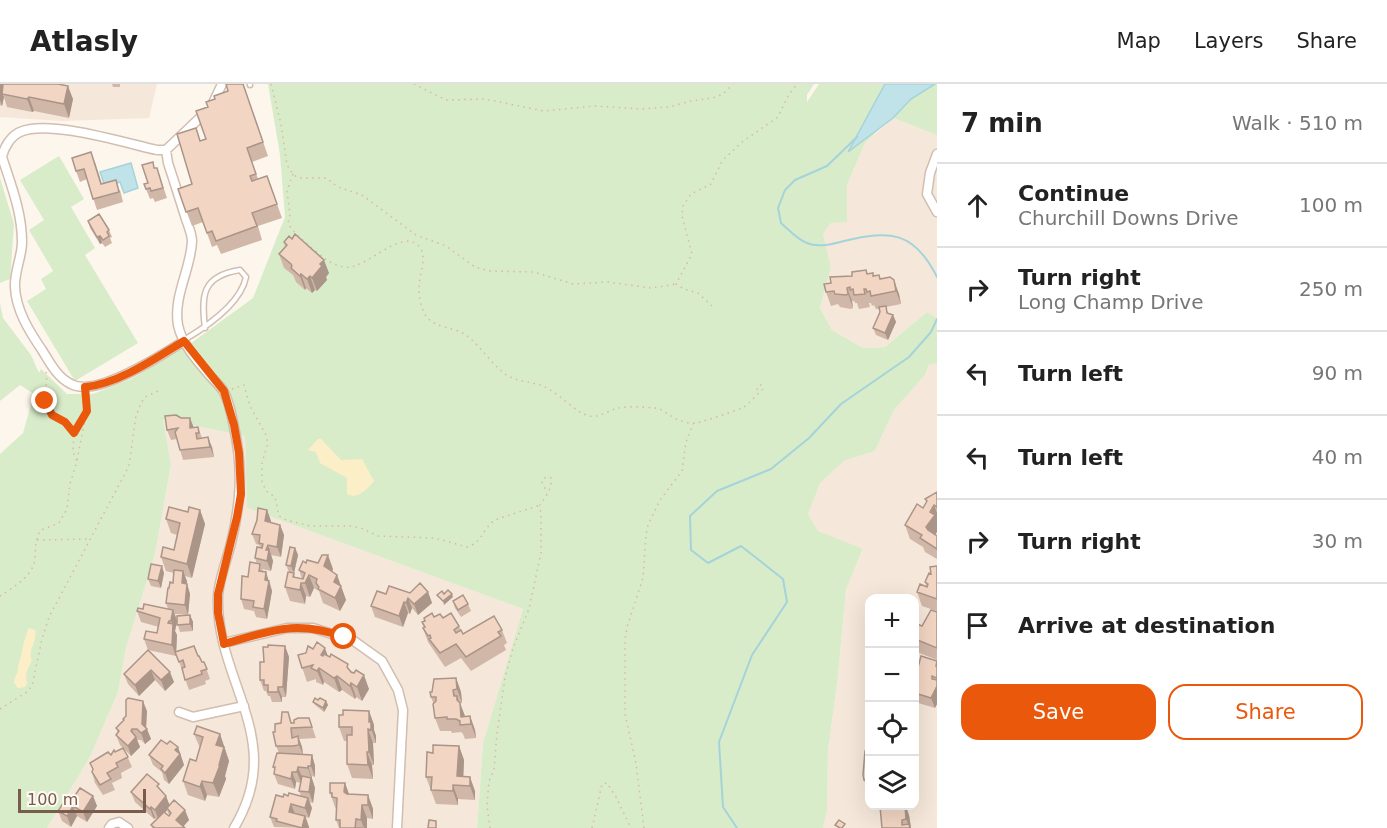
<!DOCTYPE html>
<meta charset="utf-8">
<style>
:root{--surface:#fff;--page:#f6f6f6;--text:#222;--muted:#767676;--line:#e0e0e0;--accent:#ea580c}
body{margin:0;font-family:"DejaVu Sans",sans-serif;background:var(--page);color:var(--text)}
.controls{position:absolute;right:18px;bottom:18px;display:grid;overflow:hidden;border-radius:12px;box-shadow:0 6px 24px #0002}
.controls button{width:54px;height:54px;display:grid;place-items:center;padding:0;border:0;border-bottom:2px solid var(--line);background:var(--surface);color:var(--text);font:30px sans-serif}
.scale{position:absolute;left:18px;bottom:15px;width:128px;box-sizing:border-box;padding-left:6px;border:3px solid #7a5c4d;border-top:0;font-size:16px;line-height:21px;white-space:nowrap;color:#7a5c4d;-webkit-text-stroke:4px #fffaf3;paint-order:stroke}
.stop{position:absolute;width:18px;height:18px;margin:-14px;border:4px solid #ea580c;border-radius:50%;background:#fff}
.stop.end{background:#ea580c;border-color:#fff;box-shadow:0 2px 6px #0008}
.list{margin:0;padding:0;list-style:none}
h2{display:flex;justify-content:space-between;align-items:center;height:78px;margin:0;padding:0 24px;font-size:26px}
h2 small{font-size:20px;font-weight:400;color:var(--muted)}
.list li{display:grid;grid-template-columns:39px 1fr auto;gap:18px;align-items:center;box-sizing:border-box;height:84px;padding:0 24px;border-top:2px solid var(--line)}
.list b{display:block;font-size:22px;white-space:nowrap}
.list p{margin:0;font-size:20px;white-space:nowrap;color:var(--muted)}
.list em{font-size:20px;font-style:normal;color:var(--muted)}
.actions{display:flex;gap:12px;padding:18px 24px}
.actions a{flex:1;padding:14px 0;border:2px solid var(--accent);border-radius:18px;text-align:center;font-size:21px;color:var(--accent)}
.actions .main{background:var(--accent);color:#fff}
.icon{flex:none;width:33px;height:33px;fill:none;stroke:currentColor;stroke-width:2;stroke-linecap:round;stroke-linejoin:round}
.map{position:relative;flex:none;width:937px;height:744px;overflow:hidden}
header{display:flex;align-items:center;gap:36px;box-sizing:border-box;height:84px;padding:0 30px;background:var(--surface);border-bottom:2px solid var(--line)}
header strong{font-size:28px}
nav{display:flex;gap:33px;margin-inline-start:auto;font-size:21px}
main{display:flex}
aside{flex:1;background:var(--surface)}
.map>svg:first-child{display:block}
</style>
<header>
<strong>Atlasly</strong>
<nav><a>Map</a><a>Layers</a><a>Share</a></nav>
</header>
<main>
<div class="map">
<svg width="937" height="744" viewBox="0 0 937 744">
<rect width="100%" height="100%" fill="#fdf6ec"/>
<path fill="#f5e8da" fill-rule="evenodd" d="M0,0H157L149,34L63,37L0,33Z
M893,34L937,51V234L927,228L885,263L863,264L832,246L820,224L831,183L823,150L831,139L847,137V101L865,59Z
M937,279V744H823L827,727L828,667L838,592L846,504L863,466L818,447L807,430L820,399L844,377L875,367L894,326L925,291L929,281ZM870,514H914V722H870Z
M163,335L245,352L247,424L523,525L483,659L477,744H47L90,673L118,608L126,564L155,470L171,382Z"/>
<path fill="#d8ecc9" d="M268,0H814L807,11V18L819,0H898L888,37L865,59L847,101V138L831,139L823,150L831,183L820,224L832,246L863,264L885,263L927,228L937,234V279L929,281L925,291L894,326L875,367L844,377L820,399L808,430L818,447L863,465L846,505L838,592L828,667L827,727L823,744H477L483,659L523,525L247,424L245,352L163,335L171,381L155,470L126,564L118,608L90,673L47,744H0V370L23,349L34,310L20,301L0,317V219L3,234L31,271L39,289L41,285L67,310H93L131,295L190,260L253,214L285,133L280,71Z
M935,0H937V51L893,34L911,15Z
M59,72L84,115L71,123L95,164L85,171L138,259L75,297L27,217L46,205L41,195L53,187L29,146L44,136L20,96Z
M0,94L14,140L10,195L0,199Z"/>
<path fill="#fcefc7" d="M318,355H321L341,376L362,375L374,397C367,405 358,416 347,410V394L320,379L316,368L308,366Z
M29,544L35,546C38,557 27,566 32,576L26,589L27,599L25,603L18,604L14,599C14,593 19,589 18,582C22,572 24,552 29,544Z"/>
<path fill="#bfe3e8" stroke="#a5d3da" stroke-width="1.5" d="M885,0H935L911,15L893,34L848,68Z
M131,79L138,104L124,109L120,98L105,102L100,88Z"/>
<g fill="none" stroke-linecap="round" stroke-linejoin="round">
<path stroke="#a5d3da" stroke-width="2" d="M857,53L827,82L795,96L785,106L778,124L781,139C788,145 798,156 807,159C818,164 833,160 844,157C890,146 914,147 937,193
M737,744L723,723L719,658L752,571L787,518L783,495L741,462L708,479L691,466L690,432L717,407L771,385L809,354L841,320L909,273L931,248L937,235"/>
<g stroke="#d1beb0" stroke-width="7">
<path id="lane" d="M250,0V1
M184,256C206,243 241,219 246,193L240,186C202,192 201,211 205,244"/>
</g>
<g stroke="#d1beb0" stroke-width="11">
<path id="street" d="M213,19L222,0
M166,66L168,79C174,97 180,116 186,135C188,141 192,150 192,157C191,185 173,212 178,241C182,261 199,279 212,294C216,298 221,303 224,308C229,318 232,332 234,343C243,384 241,419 231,459C227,476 219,495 218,512C215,598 288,655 234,744
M937,70L930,89L927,110L937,128
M184,257C162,271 96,314 71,300C57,293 50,279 42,266C29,247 16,226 15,203C14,188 22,173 22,158C22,128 11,101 2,73C4,63 11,52 20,48C49,35 125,59 157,66H166L205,29
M224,559L287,544H313L354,557L382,577L398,606L403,626L397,744
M179,628L193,633L244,622
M109,744L112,740L119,738L128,744"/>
</g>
<path stroke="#d9b8a5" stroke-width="1.5" stroke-dasharray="1.5 4.5" stroke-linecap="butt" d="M271,0L281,40L287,81L293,90L298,94H326L338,103L362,111L416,151L446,162L475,183L490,187L534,188L573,200L608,198L651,204L676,200
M414,0L446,16L485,15L544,27L595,22L641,25L669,23L691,17L713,14L723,10L733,0
M293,90L287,107L290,131L288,139C294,150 304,157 313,165C323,173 331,181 344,183C364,187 395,149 415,159C431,168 418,192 419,206C419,214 421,224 426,232C434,244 454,243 466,251C481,262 490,279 505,290C518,299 534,297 547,304C560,311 577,329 589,332C599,334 609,326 619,324C628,322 645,323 655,324C664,325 670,333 679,336C684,338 691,340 697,339C701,338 742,325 744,323C751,318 757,310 763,305L761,301L758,302L756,310
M712,222L698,209L684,205L676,200L692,170L682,132L683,122L691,110L711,100L722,77L742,58L778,33L788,12L797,0
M46,288C49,302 40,316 51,330C58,338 67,339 73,348
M232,305L244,301L250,322L267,353V362L262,379V397L266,407L275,413L279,432L286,436L310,442H350L361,444L378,452L435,454L467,463C482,459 483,444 495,436L540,421
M85,310L87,326
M77,376L86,331
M37,456L89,455
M0,512C11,505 31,493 34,479C37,468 33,457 41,446L59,439L67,425L70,400L77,377L73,368L74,349L87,327
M0,625L27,608L32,602L42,555L49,533L129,382L136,332L141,319L145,313L158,307
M490,744L487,722L488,709L489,697L494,686L497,649L505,594L513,564L529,525L541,469V432L540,421C545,414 553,403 551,394L548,393L544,394L542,398L547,409
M592,744L602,700L607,699L616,713L631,744
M644,744L636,679L625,630V556L627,543L643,494L646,451L648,441L660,416L682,387L686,358L693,340"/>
<use href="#lane" stroke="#fff" stroke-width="4"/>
<use href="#street" stroke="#fff" stroke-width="8"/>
</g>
<path fill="#d1b7a8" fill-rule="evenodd" d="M0,0L73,15L69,34L34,27L32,28L7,23L4,13L2,22L0,21Z
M112,0H120V3H113Z
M243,0L268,72L252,78L258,95L267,92L282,134L258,142L262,156L221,170L217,161L212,163L203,138L192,142L178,105L192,100L200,57L206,55L215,15L228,7Z
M95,78L102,100L120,106L123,118L97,126L87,95L80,98L76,87Z
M155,84H157L167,114L155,118L153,114L150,115L144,100L148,99Z
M88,137L109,146L112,153L110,154L112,159L105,163L102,159L100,160L90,144Z
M292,155L329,189L326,193L327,196L317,207L315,206L312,209L306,204L305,206L296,198L293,191L284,184L279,170L285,163L284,158Z
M867,190L881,195L890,193L899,210L901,220L886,223L888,229L893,231L896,238L888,256L876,251L873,244L880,228L879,225H876L874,221L872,222L871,219H869L870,223L859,225L857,219H855L854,217H852L853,224L851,225L840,223L838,220L831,222L826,208L831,199L852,192Z
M165,332L194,344L198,343L202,354L212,363L214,373L183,376L177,355L171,356L167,346Z
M937,408V448L935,451L937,452V475L925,468L923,463L910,455L905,441L923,424L927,418L925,415Z
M200,426L205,440L192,494L185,492L190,510L188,531H190L193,538V547L180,548L177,538L175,547L177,551L176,568L198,572L202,578H204L210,595L205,597L206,600L189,606L176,569V572L148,566L144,555L157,549L159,543L141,538L137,527L143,525H168L166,519L169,504L173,499L174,489L166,487L161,473L174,466L177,451L171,449L166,435L188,428ZM175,530L188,531L177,536Z
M267,426L271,437V439L280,441L284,451L281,473L271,471L273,477L271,487L262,485L270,499L272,507L267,535L256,533L254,527L244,525L241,515L248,493L257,480L255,474L261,464L259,461L256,460L252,450Z
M295,464L298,471L294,489L289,488L286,481Z
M306,479L333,485L332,488L337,491L346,516L340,527L323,519L319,507L314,504L310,513L306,512L305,520L290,517L285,503L294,489L295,494L302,495L299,486Z
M937,482V527L922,522L917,508L926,502L925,498Z
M164,489L161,504L151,502L148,495Z
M428,508L432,519L418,531L412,524L410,530L408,529L403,543L375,533L371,522L410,509Z
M453,517L468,520L471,527L461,533L455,524Z
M937,528V576L917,568L915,562V547L922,542Z
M434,533L443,534L459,542L463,550L502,546L507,559L504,561L506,566L471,587L461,574L445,583L428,558L423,544H424L422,538Z
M285,562L289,573L286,613H282V618H272L270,612H268L266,607H264L260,596L264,578Z
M148,566L174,598L165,607L155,596L139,612L128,600L124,590Z
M298,571L328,572L350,586L369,605L362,617L356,613L355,615L342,606L339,608L324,598L323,601L316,598V595L307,598Z
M937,577V620L935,624L915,618V595Z
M456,594L461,608L462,619H460L465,633L470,632L475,646L476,654L465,655L463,650L461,648L452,649L451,647H440L435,634L434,621L431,613L432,608Z
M318,616L326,617L328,621L324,628L315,621L313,618Z
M147,627L146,644L151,655L145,660L141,656H137L140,663L131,672L124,665L132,683L121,689L122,694L112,699L115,706L103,711L95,699L92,688L93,686L90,679L111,671L123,664L120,661L116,651L118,649L116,644L123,637V635Z
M369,627L374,641V646L376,652V659H373L374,681H372L373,695L352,694L347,680V657H344L339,643L343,631Z
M309,634L316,654L299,655L302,663L303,671H312L315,682V693L312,692V695L315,704L313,719L309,718L312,724L309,734L306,733L309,744L274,743L270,733L283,713L288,712H301L299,707L301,699L296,698L295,705L278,700L274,690L275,687L273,683L279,669L276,662L275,648L292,639Z
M194,650H220L229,677L225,692L226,695L219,713L207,711L205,717L188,711L183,697L196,677L200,664Z
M167,660L178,663L184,681L169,700L164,696L162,688L153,681L149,671Z
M459,662L464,676L463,693L475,707V716L458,715V721L436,720L426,693L433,669Z
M870,667V713L864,696Z
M345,699L349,710L368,711L373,725V735L367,734V744H339L336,736V725L335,723L330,709Z
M131,708H162L166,712L169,721L189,736L183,743L185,744H152L151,741L157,735L155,734L154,735L135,718ZM167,726L169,731V732L165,729Z
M93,712L97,722L87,738L77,732L71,743L62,737L58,727L72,716Z
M909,731L911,744H882Z"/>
<path fill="#aa9588" d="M0,0H5L2,10L4,13L2,22L0,16Z
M68,2L73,15L69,34L64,20Z
M29,13L34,27L32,28L27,15Z
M100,152L102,159L100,160L97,153Z
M324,176L329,189L326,193L327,196L317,207L312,194L320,180Z
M301,190L306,204L305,206L300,192Z
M310,192L315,206L312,209L307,195Z
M894,196L899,210L901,220L896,207Z
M847,204L852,217L853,224L848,210Z
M893,231L896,238L888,256L885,249Z
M190,334L194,344H190Z
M208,353L212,363L214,373L210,363Z
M934,421L937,429V448L931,456L926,443L930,428Z
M200,426L205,440L192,494L187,480Z
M267,426L271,437L268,448L265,437Z
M280,441L284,451L281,473L277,463Z
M268,461L273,477L271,487L267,477L266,466Z
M295,464L298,471L294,489L291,482Z
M328,471L333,485L329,496L324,482Z
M162,482L164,489L161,504L158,497Z
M183,487L187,497L186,510L182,499Z
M266,488L272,507L267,535L264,525L265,496Z
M309,491L314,504L310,513L305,499Z
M337,491L346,516L340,527L335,514L334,498Z
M301,499L306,512L305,520L300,506Z
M187,500L190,510L188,531L185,521Z
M428,508L432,519L418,531L414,520Z
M452,510L453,513L444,521L443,517Z
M408,514L412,524L410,530L406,519Z
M404,518L408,529L403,543L399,532Z
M173,526L177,537L175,547L177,551L176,572L172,561L168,539L169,537L173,546V541L171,537Z
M190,531L193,538V547L190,540Z
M285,562L289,573L286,613L283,603Z
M325,564L330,578L321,571Z
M319,584L324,598L323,601L317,587Z
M151,586L155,596L139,612L135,601Z
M170,588L174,598L165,607L161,596Z
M364,591L369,605L362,617L357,603Z
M337,592L342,606L339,608L334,594Z
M456,594L461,608L462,619L457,605Z
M351,599L356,613L355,615L350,602Z
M937,602V620L935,624L931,614Z
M278,603L282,613V618L278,608Z
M453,606L457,616V612L460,622V619L465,632L464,641L454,612Z
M143,617L147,627L146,645H147L151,655L145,660L141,649Z
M326,617L328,621L324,628L323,624Z
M369,627L374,641V646L376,652V659L369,638Z
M470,632L475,646L476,654L471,640Z
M132,645L135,654L136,653L140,663L131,672L128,662L131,647Z
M368,645L373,659L374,681L369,668Z
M220,650L229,677L225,692L226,695L219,713L213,699L216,661Z
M298,652L302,663L303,671L299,661Z
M459,662L464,676L463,702L457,692Z
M178,663L184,681L169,700L165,689L175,666Z
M367,668L372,681L373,695L368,681Z
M312,671L315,682V693L311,682Z
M308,682L315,704L313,719L309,708L311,694L308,684Z
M298,683L302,693L301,699L297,688Z
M292,688L296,698L295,705L291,695Z
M470,693L475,707V716L470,702Z
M202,697L207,711L205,717L200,703Z
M345,699L350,713L344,708Z
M453,701L458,715V721L453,707Z
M368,711L373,725V735L368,721Z
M93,712L97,722L87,738L83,728Z
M166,712L170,722L159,737L155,726Z
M308,714L312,724L309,734L305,724Z
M291,720L295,730L289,728Z
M362,721L367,734V744H364L361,736Z
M73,722L77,732L71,743L67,732Z
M905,722H906L909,731L911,744H910L906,735Z
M151,723L155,734L154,735L150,725Z
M185,726L189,736L182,744L176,736Z
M305,732L309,743V744H302Z"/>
<path fill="#f3d5c3" stroke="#aa9588" stroke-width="1.5" d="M3,0H58L68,2L64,20L29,13L27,15L2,10Z
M226,0H243L263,58L247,64L256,90L250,92L252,97L267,92L277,120L252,129L257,142L216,157L212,147L207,149L198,124L186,128L178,105L192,100L177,50L196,44L200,57L206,55L196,27L208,23L206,18L215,15L214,12L228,7Z
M91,68L101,100L116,96L119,108L93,115L84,85L76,87L72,74Z
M153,78L154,84H157L163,104L151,107L150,104L146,105L144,100L148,99L142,81Z
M99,130L109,146L107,148L109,152L103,156L100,152L97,153L88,137Z
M295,150L324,176L320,180L322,182L312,194L310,192L307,195L301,190L300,192L291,184L292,182L291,180L279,170L287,161L284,158L289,152L292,155Z
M866,186L867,190L873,189V192L879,191L880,195L890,193L894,196L896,207L871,212L870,207L867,208L866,205H864L865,210L854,211L853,205L850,206V203L847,204L848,210L846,211L835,210L834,207L826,208L824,200L831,199L830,193L852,192V188Z
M886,222L887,229L893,231L885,249L873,244L880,228L879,223Z
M176,331L181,334H190V344L198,343L199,349H196L197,355L208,353L210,363L180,366L175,348L178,344L167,346L165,332Z
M937,408V423L934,421L930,428L935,431L926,443L928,446L937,452V465L920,454L922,451L905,441L917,420L923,424L927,417L925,415Z
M169,423L188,428L189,423L200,426L187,480L161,473L163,463L174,466L180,439L166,435Z
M258,424L267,426L265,437L280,441L277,463L268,461L266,466H269L267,477L255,474L257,463L262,464L263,460L259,459L260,451L252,450L257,436Z
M290,463L295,464L291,482L286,481Z
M322,471H328L324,482L337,491L334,498L341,502L335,514L318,505L319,503L316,499L317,495L309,491L305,499H301L300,506L285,503L288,488L294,489L293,493L303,495L305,489L299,486L303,477L306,479L307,476L318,479Z
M250,478L260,480L259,487L266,488L265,496L269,497L264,525L253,523L254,517L241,515L242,492L248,493Z
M151,480L162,482L158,497L148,495Z
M937,482V515L917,508L920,500L927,503L928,500L925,498L929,489L931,490L930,483Z
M174,486L183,487L182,499L187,500L185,521L166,519L168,504H169L170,498L173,499Z
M420,499L428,508L414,520L408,514L406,519L404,518L399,532L371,522L377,507L386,510L389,502L410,509Z
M448,506L452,510L443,517L437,511L442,507L444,510Z
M463,511L468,520L458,526L453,517Z
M144,520L173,526L171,537H169L168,539L173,540L172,561L144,555L146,547L157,549L160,534L137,527L138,524L143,525Z
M931,526L937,528V564L915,555V547L917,540L922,542Z
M432,529L434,533L440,530L443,534L451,529L459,542L454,546L456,549L461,546L463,550L494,532L502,546L498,548L501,552L466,573L456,560L440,569L429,555L431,554L430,551L428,552L423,544L425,543L422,538L425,537L424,534Z
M190,531V540L177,541V532Z
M317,558L325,564L321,571L323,572L324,570L330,573L331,570L348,580L347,583L351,588L354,589L356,586L364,591L357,603L351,599L350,602L337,592L334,594L319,584L317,587L311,584L313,581L302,584L298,571L306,569L308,562L313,565Z
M268,561L285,562L283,603H278V608H268V601H264V596H260V578H264L263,563H268Z
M194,562L198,572H199L202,578H204L207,585L201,587L202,590L185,596L182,584L185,583L183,576L179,578L175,568Z
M148,566L170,588L161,596L151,586L135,601L124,590Z
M921,572L937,577L936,582H937V594L932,592V595L937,596V595V602L931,614L915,609V595Z
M456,594L457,605L453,606L454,612H457V616L460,619L461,633L470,632L471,640L460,641V637L456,635H447V633L435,634L433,620L436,617V613H431L430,608H432L434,595Z
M128,614L143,617L142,640L147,645L141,649L137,645H132L131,647L136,653L128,662L116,651L119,647L116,644L124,636L123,635L126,632V616Z
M315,614L318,616L320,614L326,617L323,624L313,618Z
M343,626L369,627V638H371V646L368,645L369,668H367L368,681L347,680V651H352V643H339V631H343Z
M282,628H288L291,639H294V636L298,634H309L312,643L291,644L292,654L298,652L299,661L293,662H276L273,648H275V640L281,639Z
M197,642L220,650L216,661L224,663L219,681H220L213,699L202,697L200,703L183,697L190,675L196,677L203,653L194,650Z
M161,656L167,660L170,657L178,663L175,666L180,670L165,689L161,685L163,682L149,671Z
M433,661L459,662L457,692L470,693V702L453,701V707L431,706L432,693H426L427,668L433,669Z
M123,664L128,673L116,679L118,683L107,689L111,695L100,701L92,688L93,685L90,679L108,668L111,671L114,666L115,668Z
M865,667H870V707H867L868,696H864L863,691Z
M277,669L312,671L311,682H308V684L298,683L297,688H292L291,695L274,690L275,683H273Z
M147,690L159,700L157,702L166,712L155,726L151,723L150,725L131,708Z
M302,692L311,694L309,708L299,707Z
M330,699H345L344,708L347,710L368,711V721H362L361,736L356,735L355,744H363H340V736H336L337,714L332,713V709H330Z
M80,704L93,712L83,728L73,722L67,732L58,727L67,713L72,716Z
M289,709L308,714L305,724L291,720L289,728L305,732L302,744L276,737L277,735L270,733L276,711L283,713L284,710L288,712Z
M174,716L185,726L176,736L185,744H155L151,741L164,728L169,732L171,729L167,724Z
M880,722H905L906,735L902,736V741L909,740L910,744H882Z
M429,736L436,737V744H428Z
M839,736L845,740L842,744H840L835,741Z"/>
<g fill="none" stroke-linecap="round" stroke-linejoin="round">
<path stroke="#ea580c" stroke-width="8" d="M45,317L52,331L65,338L74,349L87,327L85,303C118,300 156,274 184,257L224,307L234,341L239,369L241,410L237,433L218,510V529L224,560C271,547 295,535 344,553"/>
</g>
</svg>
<div class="controls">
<button>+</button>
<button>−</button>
<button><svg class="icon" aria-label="locate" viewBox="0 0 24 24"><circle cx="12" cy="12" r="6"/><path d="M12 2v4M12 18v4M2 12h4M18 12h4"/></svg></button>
<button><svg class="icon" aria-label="layers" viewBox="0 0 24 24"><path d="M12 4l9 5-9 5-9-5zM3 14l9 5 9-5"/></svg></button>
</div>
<div class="scale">100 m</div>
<div class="stop" style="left:344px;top:553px"></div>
<div class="stop end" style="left:45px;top:317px"></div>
</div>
<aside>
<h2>7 min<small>Walk · 510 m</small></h2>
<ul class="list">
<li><svg class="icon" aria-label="ahead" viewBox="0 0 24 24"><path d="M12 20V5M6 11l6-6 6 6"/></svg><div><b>Continue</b><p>Churchill Downs Drive</p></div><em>100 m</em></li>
<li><svg class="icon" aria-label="right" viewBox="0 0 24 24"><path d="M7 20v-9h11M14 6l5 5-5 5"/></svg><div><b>Turn right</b><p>Long Champ Drive</p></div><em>250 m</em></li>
<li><svg class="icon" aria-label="left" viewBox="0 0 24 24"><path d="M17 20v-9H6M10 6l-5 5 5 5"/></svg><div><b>Turn left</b></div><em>90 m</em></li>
<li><svg class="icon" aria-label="left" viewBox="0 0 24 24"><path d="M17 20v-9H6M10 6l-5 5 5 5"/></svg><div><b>Turn left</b></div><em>40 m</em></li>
<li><svg class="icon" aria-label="right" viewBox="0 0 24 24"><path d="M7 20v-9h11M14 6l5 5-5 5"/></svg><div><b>Turn right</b></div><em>30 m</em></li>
<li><svg class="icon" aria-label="arrive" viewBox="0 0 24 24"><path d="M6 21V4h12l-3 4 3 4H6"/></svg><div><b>Arrive at destination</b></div></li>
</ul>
<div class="actions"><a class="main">Save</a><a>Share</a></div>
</aside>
</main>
